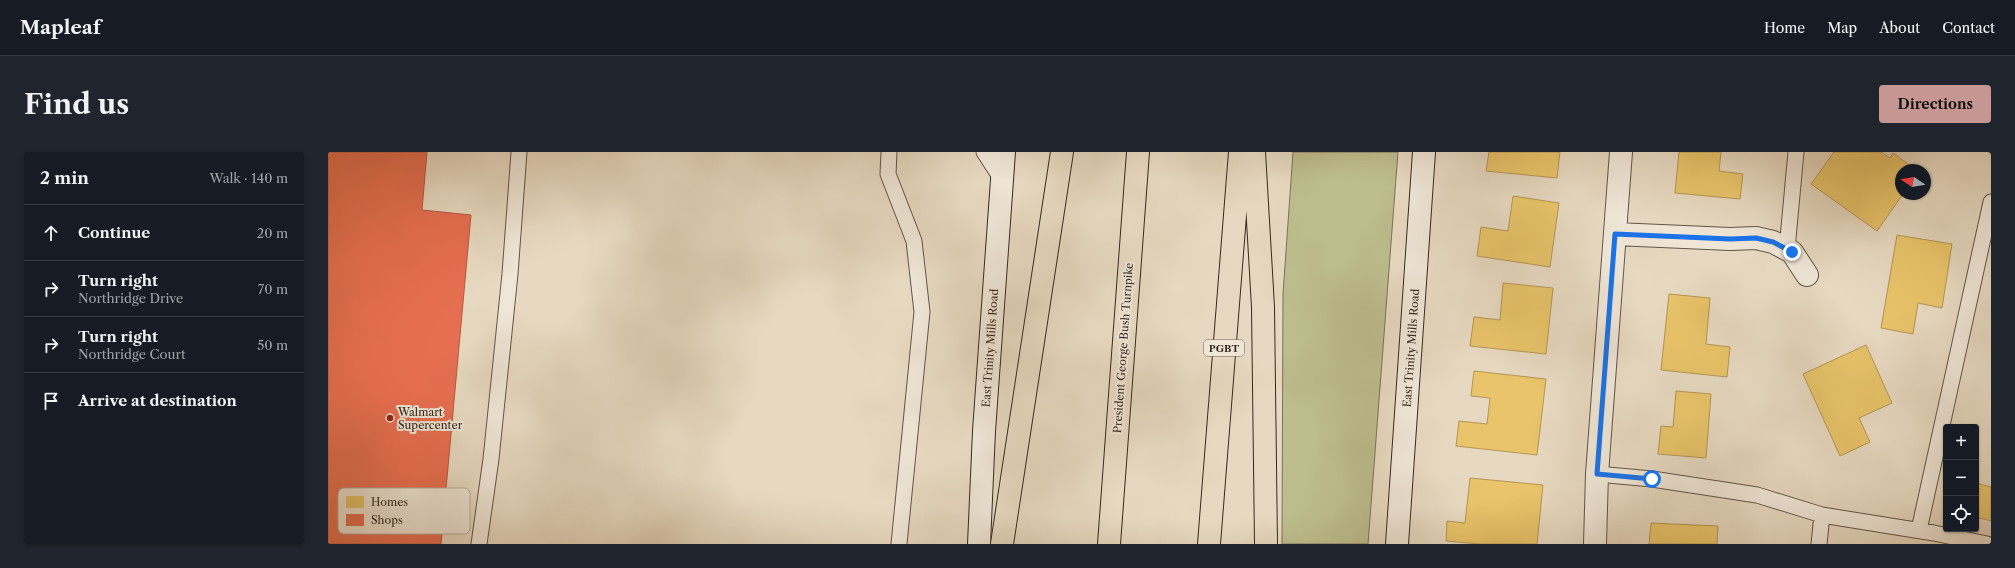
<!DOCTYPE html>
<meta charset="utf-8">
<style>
:root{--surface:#171b24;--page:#20242c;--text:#f1f3f6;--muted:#9ea1a6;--line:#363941;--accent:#c59692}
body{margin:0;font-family:"Libre Caslon Text",serif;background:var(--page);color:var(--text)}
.controls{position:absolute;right:12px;bottom:12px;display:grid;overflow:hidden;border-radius:4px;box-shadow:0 1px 3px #0004}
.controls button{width:36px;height:36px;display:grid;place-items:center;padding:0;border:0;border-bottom:1px solid var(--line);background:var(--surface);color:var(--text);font:20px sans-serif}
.compass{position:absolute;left:1567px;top:12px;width:36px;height:36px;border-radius:50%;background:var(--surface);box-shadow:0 1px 3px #0004;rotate:282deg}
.stop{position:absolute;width:12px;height:12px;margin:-9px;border:3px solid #1a73e8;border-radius:50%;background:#fff}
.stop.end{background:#1a73e8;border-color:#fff;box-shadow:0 1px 4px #0008}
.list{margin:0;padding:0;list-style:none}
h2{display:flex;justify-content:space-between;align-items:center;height:52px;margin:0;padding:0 16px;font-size:17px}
h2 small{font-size:13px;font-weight:400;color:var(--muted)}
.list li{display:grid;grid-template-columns:26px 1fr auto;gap:12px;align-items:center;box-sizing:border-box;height:56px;padding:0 16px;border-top:1px solid var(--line)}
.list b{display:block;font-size:15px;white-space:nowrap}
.list p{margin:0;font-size:13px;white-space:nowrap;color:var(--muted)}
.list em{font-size:13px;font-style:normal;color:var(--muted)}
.icon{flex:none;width:22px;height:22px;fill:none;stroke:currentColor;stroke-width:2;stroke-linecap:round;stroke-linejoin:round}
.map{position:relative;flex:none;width:1663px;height:392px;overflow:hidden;border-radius:4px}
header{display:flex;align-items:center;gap:24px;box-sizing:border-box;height:56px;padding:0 20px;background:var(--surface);border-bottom:1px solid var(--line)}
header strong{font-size:19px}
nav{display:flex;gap:22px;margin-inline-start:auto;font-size:14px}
.intro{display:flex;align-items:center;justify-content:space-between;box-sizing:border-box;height:96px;padding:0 24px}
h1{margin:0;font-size:28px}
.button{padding:10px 18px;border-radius:4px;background:var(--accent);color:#111;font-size:14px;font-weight:700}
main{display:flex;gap:24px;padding:0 24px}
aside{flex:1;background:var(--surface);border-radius:4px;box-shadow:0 1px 3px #0004}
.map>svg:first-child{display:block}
</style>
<header>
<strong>Mapleaf</strong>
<nav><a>Home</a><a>Map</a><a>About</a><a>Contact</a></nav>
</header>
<div class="intro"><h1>Find us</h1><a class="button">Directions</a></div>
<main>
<aside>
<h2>2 min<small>Walk · 140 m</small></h2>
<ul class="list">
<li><svg class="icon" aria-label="ahead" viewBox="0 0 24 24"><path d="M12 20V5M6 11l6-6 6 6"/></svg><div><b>Continue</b></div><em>20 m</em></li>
<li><svg class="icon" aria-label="right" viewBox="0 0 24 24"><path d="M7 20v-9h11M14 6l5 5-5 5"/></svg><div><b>Turn right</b><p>Northridge Drive</p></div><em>70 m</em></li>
<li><svg class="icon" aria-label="right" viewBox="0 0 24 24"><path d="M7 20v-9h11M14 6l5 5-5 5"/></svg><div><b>Turn right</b><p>Northridge Court</p></div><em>50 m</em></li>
<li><svg class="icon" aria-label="arrive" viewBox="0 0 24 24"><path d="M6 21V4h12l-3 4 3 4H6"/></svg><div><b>Arrive at destination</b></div></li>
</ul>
</aside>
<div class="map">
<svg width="1663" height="392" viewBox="0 0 1663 392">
<rect width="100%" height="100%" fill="#e7d9c1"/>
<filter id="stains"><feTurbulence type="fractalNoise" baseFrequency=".005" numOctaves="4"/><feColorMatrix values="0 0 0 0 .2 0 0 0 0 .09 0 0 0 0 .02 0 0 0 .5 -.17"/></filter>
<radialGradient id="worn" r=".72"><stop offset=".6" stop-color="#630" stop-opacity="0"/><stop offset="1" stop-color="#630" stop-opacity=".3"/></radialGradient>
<path fill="#bdbd8e" stroke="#7a7356" d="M965,0H1070L1040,392H954L955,142Z"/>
<path fill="#e9c46a" stroke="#b39654" d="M1161,0H1232L1229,26L1158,19Z
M1351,0H1393L1391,19L1415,22L1412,47L1347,41Z
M1506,0H1553L1562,6L1565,1L1588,18H1573V42H1575L1549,79L1483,32Z
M1185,44L1231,51L1222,115L1149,104L1153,75L1180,79Z
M1569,83L1624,92L1614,156L1590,151L1585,182L1553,176Z
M1175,131L1225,136L1218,202L1142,194L1146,165L1172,168Z
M1341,142L1382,146L1378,192L1402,195L1399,225L1333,218Z
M1538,193L1564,251L1531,266L1542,290L1512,304L1475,222Z
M1146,219L1218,227L1209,303L1128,294L1131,269L1159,272L1162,246L1143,244Z
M1348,239L1383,242L1378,306L1330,302L1333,274L1345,275Z
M1142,326L1215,333L1209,392H1151L1118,389L1119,369L1137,371Z
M1648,331L1663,335V369L1648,365Z
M1323,371L1390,374L1389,392H1321Z"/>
<path fill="#e76f51" stroke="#b25a42" d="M0,0H99L94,58L143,63L113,392H0Z"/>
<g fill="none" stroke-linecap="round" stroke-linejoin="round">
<g stroke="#625548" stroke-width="17">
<path id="lane" d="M561,0L560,22L586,89L594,160L571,392
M656,0L674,28
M1459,97L1468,0
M1269,322L1324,327L1429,343L1494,363L1491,392
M1494,363L1606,381L1659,392
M1591,378L1663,50
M151,392L163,307L182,122L191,0"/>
</g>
<g stroke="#625548" stroke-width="24">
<path id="street" d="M1287,82L1402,87L1428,86L1445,90L1464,100L1479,123
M1267,392L1269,322L1293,0"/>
</g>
<g stroke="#36291f" stroke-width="24">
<path id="secondary" d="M651,392L656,279L676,0
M1069,392L1096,0"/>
</g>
<g stroke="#36291f" stroke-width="24">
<path id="highway" d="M926,0L935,155L938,392
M674,392L734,0
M781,392L810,0
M881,392L912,0"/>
</g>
<use href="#lane" stroke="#efe6d7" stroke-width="15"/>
<use href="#street" stroke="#efe6d7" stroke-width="22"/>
<use href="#secondary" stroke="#efe6d7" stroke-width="22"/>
<use href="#highway" stroke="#e7d9c1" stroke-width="22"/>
</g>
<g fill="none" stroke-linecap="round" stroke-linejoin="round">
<path stroke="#1a73e8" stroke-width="5" d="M1324,327L1269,322L1287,82L1402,87L1428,86L1445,90L1464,100"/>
</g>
<circle fill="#8f2418" stroke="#efe6d7" stroke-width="1.5" cx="62" cy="266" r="4"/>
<g text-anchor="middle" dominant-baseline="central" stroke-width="4" stroke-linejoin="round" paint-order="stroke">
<rect fill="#efe6d7" stroke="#6e6256" stroke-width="1" x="876" y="188" width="40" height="16" rx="3"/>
<g font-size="10" font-weight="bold" fill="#36291f">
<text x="896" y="196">PGBT</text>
</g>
<g font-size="11" fill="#36291f" stroke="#efe6d7">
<text transform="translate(662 196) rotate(-86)">East Trinity Mills Road</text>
<text transform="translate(795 196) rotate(-86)">President George Bush Turnpike</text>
<text transform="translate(1083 196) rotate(-86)">East Trinity Mills Road</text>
</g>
<g font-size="11" fill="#36291f" stroke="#efe6d7" text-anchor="start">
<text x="70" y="260">Walmart<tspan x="70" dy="13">Supercenter</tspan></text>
</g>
</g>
<rect x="10" y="336" width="132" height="46" rx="6" fill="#efe6d7" stroke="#b8ada0" stroke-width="1"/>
<rect x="18" y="344" width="18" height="12" fill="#e9c46a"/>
<rect x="18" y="362" width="18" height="12" fill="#e76f51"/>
<g font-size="11" fill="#36291f">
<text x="43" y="354">Homes</text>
<text x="43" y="372">Shops</text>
</g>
<rect width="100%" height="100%" filter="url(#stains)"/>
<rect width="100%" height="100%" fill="url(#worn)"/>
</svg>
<div class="controls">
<button>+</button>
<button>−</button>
<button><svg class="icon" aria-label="locate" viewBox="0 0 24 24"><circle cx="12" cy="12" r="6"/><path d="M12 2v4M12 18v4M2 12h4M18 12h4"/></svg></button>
</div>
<svg class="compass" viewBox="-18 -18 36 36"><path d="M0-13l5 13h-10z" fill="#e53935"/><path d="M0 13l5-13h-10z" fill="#9ea1a6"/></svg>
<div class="stop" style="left:1324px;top:327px"></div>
<div class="stop end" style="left:1464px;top:100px"></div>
</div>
</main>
